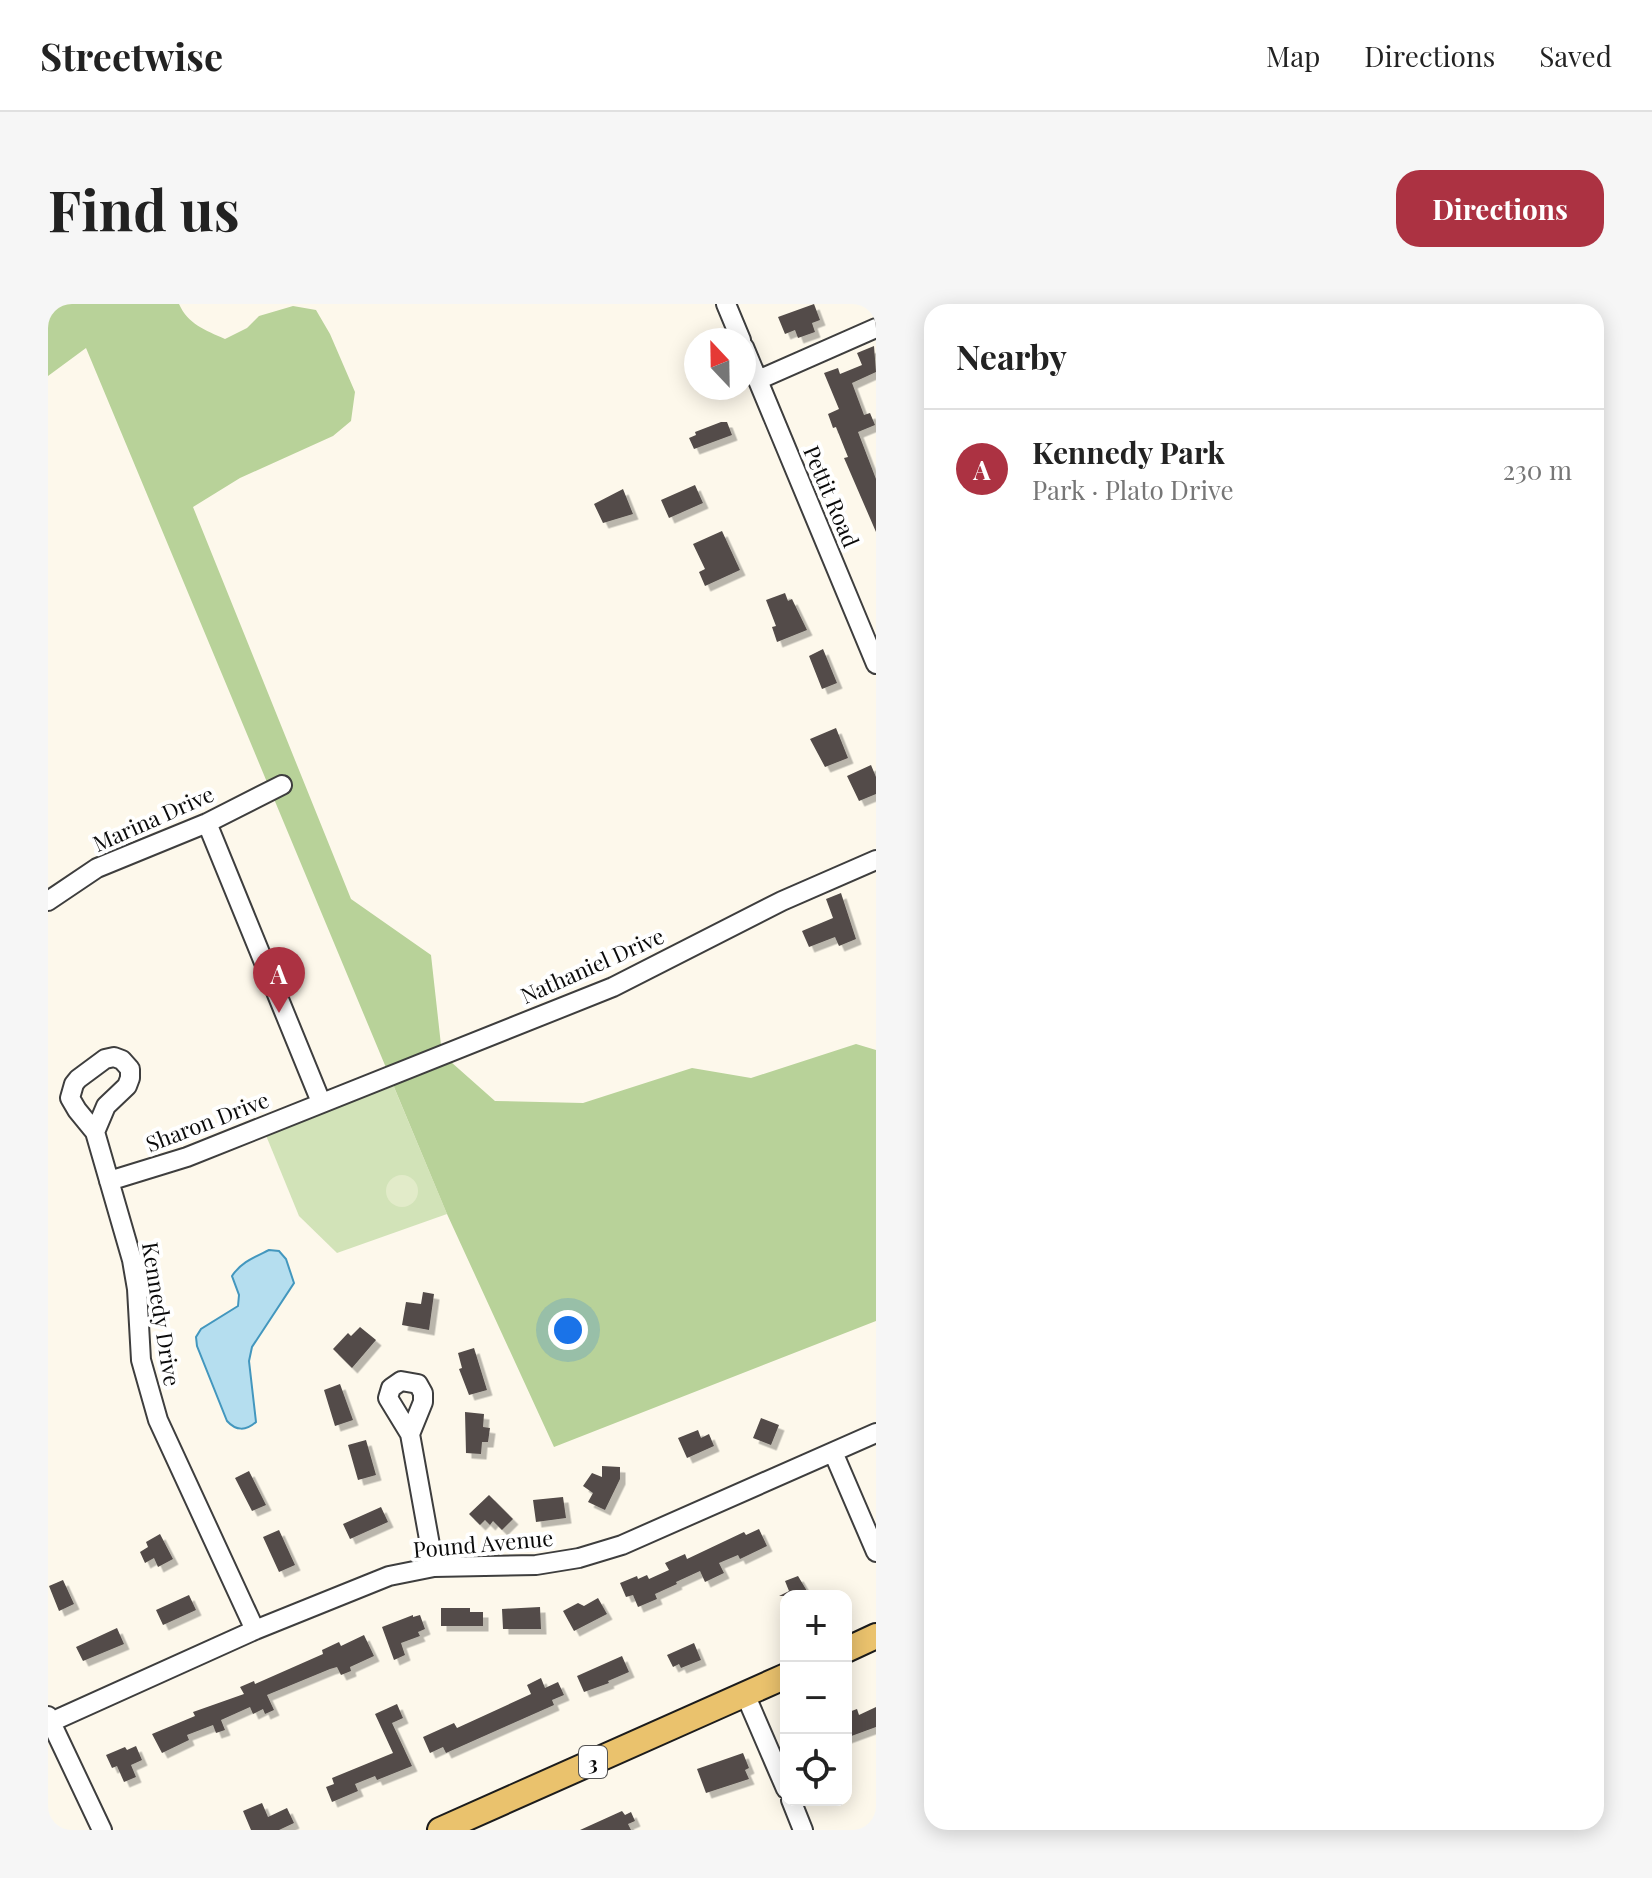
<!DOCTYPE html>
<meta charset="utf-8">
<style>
:root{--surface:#fff;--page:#f6f6f6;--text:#222;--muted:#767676;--line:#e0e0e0;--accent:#ac3242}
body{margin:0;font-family:"Playfair Display",serif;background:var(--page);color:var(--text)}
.controls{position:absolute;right:24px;bottom:24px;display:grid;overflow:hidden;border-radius:16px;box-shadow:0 4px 20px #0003}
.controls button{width:72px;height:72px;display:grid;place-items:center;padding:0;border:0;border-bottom:2px solid var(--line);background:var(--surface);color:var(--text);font:40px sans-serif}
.compass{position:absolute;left:636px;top:24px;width:72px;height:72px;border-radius:50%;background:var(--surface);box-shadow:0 4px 20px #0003;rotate:338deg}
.you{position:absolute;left:520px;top:1026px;width:28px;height:28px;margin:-20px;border:6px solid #fff;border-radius:50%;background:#1a73e8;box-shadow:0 0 0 12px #1a73e833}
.badge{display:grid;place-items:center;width:52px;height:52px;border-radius:50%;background:var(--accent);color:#fff;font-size:26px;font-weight:700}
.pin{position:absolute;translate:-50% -66px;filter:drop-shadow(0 2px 4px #0008)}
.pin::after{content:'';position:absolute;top:42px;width:28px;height:24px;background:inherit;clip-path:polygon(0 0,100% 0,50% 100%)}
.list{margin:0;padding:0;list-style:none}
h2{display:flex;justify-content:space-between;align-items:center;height:104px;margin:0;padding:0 32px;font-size:34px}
h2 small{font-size:26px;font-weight:400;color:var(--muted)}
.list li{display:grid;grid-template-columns:52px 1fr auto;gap:24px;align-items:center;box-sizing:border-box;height:120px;padding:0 32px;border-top:2px solid var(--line)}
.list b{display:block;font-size:30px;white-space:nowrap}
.list p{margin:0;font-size:26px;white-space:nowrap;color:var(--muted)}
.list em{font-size:26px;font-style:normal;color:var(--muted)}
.icon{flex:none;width:44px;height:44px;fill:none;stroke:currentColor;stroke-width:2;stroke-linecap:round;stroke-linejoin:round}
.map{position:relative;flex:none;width:828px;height:1526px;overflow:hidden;border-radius:24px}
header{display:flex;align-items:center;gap:48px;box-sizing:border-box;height:112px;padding:0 40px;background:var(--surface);border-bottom:2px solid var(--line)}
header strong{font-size:38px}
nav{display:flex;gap:44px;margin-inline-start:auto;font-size:28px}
.intro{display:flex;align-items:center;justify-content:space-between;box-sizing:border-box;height:192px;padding:0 48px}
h1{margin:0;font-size:56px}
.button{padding:20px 36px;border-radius:24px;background:var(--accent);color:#fff;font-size:28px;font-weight:700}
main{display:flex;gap:48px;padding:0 48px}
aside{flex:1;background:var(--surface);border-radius:24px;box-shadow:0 4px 20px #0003}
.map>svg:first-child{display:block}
</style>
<header>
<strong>Streetwise</strong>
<nav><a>Map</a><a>Directions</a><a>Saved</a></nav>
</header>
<div class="intro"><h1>Find us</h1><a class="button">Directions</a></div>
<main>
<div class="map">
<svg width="828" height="1526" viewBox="0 0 828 1526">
<defs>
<filter id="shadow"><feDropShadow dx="5.5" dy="5.5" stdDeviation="0" flood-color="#0004"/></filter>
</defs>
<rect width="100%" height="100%" fill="#fdf8eb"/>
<path fill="#d2e3b8" d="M343,776L399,910L289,949L251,912L217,829Z"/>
<path fill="#b8d299" d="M0,0H131C140,20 157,26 177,35L199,24L211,12L245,2L268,6L282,30L307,88L303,117L285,132L192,174L145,203L303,595L383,651L394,750L447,797L535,799L644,764L703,774L808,740L828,746V1017L506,1143L399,910L38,44L0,72Z"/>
<path fill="#e2ebc9" d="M338 887a16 16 0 1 1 32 0a16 16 0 1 1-32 0Z"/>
<path fill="#b5deef" stroke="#4397be" stroke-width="2" d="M221,946L231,947L238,955L246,979L204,1043L201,1057L208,1118C198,1127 188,1127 179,1117L149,1042L148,1033L153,1025L190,1002L191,991L184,972C193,958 207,953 221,946Z"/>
<path fill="#524b48" filter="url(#shadow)" d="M766,0L772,16L764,19L767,28L750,34L747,26L737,30L730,13Z
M826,42L828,68L804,79L816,111L822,109L827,121L810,128L828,175V228L796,154L800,153L788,123L785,124L780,110L791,105L776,69L790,64L792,70L814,61L809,49Z
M673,118H679L684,131L646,145L641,134L648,131L647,128Z
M647,181L655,199L621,214L613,196Z
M575,185L585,210L555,219L546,200Z
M674,227L692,266L657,282L651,268L657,265L645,240Z
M737,289L740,297L744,295L759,326L729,338L724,323L728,322L718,296Z
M775,345L789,379L774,385L761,352Z
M788,424L800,454L777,463L762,435Z
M823,461L828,473V490L811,497L799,472Z
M793,589L808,635L791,642L787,633L761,643L754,627L785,614L778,595Z
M375,988L386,990L381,1026L354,1021L358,998L373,1000Z
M312,1023L328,1036L304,1064L285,1045L300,1029L303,1032Z
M426,1044L439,1086L421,1091L411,1065L414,1064L410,1049Z
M292,1080L305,1116L287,1122L276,1086Z
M417,1108L436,1110L435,1123L442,1124L440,1138H434L433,1150L418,1149Z
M713,1114L731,1121L723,1141L705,1134Z
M650,1126L653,1134L661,1130L666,1142L639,1154L630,1134Z
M318,1136L328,1171L310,1176L300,1141Z
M554,1162L572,1163V1175L557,1206L540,1198L545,1189L535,1182L544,1169L554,1173Z
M201,1167L218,1201L204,1207L187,1174Z
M441,1191L465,1215L454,1226L445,1217L442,1221L437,1216L432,1221L421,1210Z
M515,1193L518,1214L488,1218L485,1196Z
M333,1203L340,1218L302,1235L295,1220Z
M711,1225L719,1242L692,1255L690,1251L671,1259L676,1269L657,1278L652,1267L628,1278L629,1280L607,1290L609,1295L590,1303L585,1291L578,1293L572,1279L589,1272L590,1275L599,1271L601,1275L621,1266L617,1259L637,1250L639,1255L696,1228L698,1231Z
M231,1226L247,1261L231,1268L215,1233Z
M112,1230L125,1255L110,1263L106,1254L97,1259L92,1248L100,1243L98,1238Z
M750,1272L762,1292H731L741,1287L737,1277Z
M15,1276L26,1300L11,1307L1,1282Z
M141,1291L148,1306L115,1321L108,1306Z
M550,1294L559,1310L526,1327L515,1307L530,1299L536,1302Z
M492,1303L493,1325H455L454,1305Z
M393,1304H422V1308H435V1322H393Z
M365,1311V1313L372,1311L377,1325L370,1328L372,1332L353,1339L357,1351L346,1356L334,1323Z
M69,1324L76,1340L35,1357L28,1343Z
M316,1331L326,1352L302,1363L303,1367L293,1371L289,1363L282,1365L219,1391L226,1406L217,1410L215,1405L205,1410L202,1403L173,1416L177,1426L168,1429L165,1421L139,1431L141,1436L114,1449L104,1430L147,1412L145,1408L196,1390L192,1383L206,1377L207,1380L275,1350L274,1346L291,1338L293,1342Z
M646,1339L653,1356L633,1364L631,1360L625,1363L619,1351Z
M574,1352L581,1368L560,1377L561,1379L536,1388L529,1372Z
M493,1374L497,1384L510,1378L516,1391L504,1396L506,1401L398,1449L395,1443L382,1449L375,1433L406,1419L409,1424L483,1390L479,1381Z
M349,1400L355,1414L344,1419L364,1462L329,1476L327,1472L307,1480L310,1487L284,1498L278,1483L286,1480L284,1474L345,1449L327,1410Z
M828,1403V1423L798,1434V1409L809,1405L811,1411Z
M88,1442L94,1456L83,1461L88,1473L76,1478L69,1462L64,1464L58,1451L77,1443L79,1446Z
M695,1449L701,1464L697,1466L701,1475L658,1489L649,1465Z
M214,1499L220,1513L239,1504L246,1519L231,1526H203L195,1507Z
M574,1507L577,1511L583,1508L587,1517L580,1520L583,1526H532Z"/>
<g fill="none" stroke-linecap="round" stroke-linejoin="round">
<g stroke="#3e3e3e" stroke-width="22">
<path id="minor" d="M678,0L693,36
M696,43L828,360
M710,76L828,24
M159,519L273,798
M0,597L49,564L159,519L234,481
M47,828L58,802L79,782L82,774V765L74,756L66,753L57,755L30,775L26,780L22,794L29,806L47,828L84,956L89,985L93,1056L110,1116L207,1326
M61,877L139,853L565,683L734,597L828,556
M362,1130L340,1094L343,1084L353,1077L370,1080L375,1089V1098L362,1130L386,1263
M785,1148L828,1248
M697,1390L738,1485
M0,1412L54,1526
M3,1418L207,1326L341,1272L386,1263L488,1261L531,1254L574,1241L828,1129
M743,1496L755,1526"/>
</g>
<g stroke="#1c1c1c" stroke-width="28">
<path id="major" d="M798,1346L828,1332
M392,1526L738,1372"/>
</g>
<use href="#minor" stroke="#fff" stroke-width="18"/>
<use href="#major" stroke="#eac26d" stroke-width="24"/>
</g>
<g text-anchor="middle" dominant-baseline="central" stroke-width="8" stroke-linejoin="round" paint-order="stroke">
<rect fill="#fff" stroke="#545454" stroke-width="2" x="531" y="1442" width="28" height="32" rx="6"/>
<g font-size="20" font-weight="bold" fill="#0b0b0b">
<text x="545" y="1458">3</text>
</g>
<g font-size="22" fill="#0b0b0b" stroke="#fff">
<text transform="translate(784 192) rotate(67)">Pettit Road</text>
<text transform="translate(105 514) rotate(-24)">Marina Drive</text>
<text transform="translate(544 661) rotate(-24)">Nathaniel Drive</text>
<text transform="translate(159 817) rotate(-21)">Sharon Drive</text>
<text transform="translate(114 1010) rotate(81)">Kennedy Drive</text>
<text transform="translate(435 1239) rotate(-5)">Pound Avenue</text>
</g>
</g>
</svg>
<div class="controls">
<button>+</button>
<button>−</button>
<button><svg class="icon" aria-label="locate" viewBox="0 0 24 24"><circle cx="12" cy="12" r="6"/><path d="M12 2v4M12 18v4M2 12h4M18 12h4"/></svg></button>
</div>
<svg class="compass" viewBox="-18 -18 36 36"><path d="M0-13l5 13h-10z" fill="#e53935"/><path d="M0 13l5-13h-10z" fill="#767676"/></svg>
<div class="you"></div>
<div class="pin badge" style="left:231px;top:709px">A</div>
</div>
<aside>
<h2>Nearby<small></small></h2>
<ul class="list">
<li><span class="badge">A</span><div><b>Kennedy Park</b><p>Park · Plato Drive</p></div><em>230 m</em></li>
</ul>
</aside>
</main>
